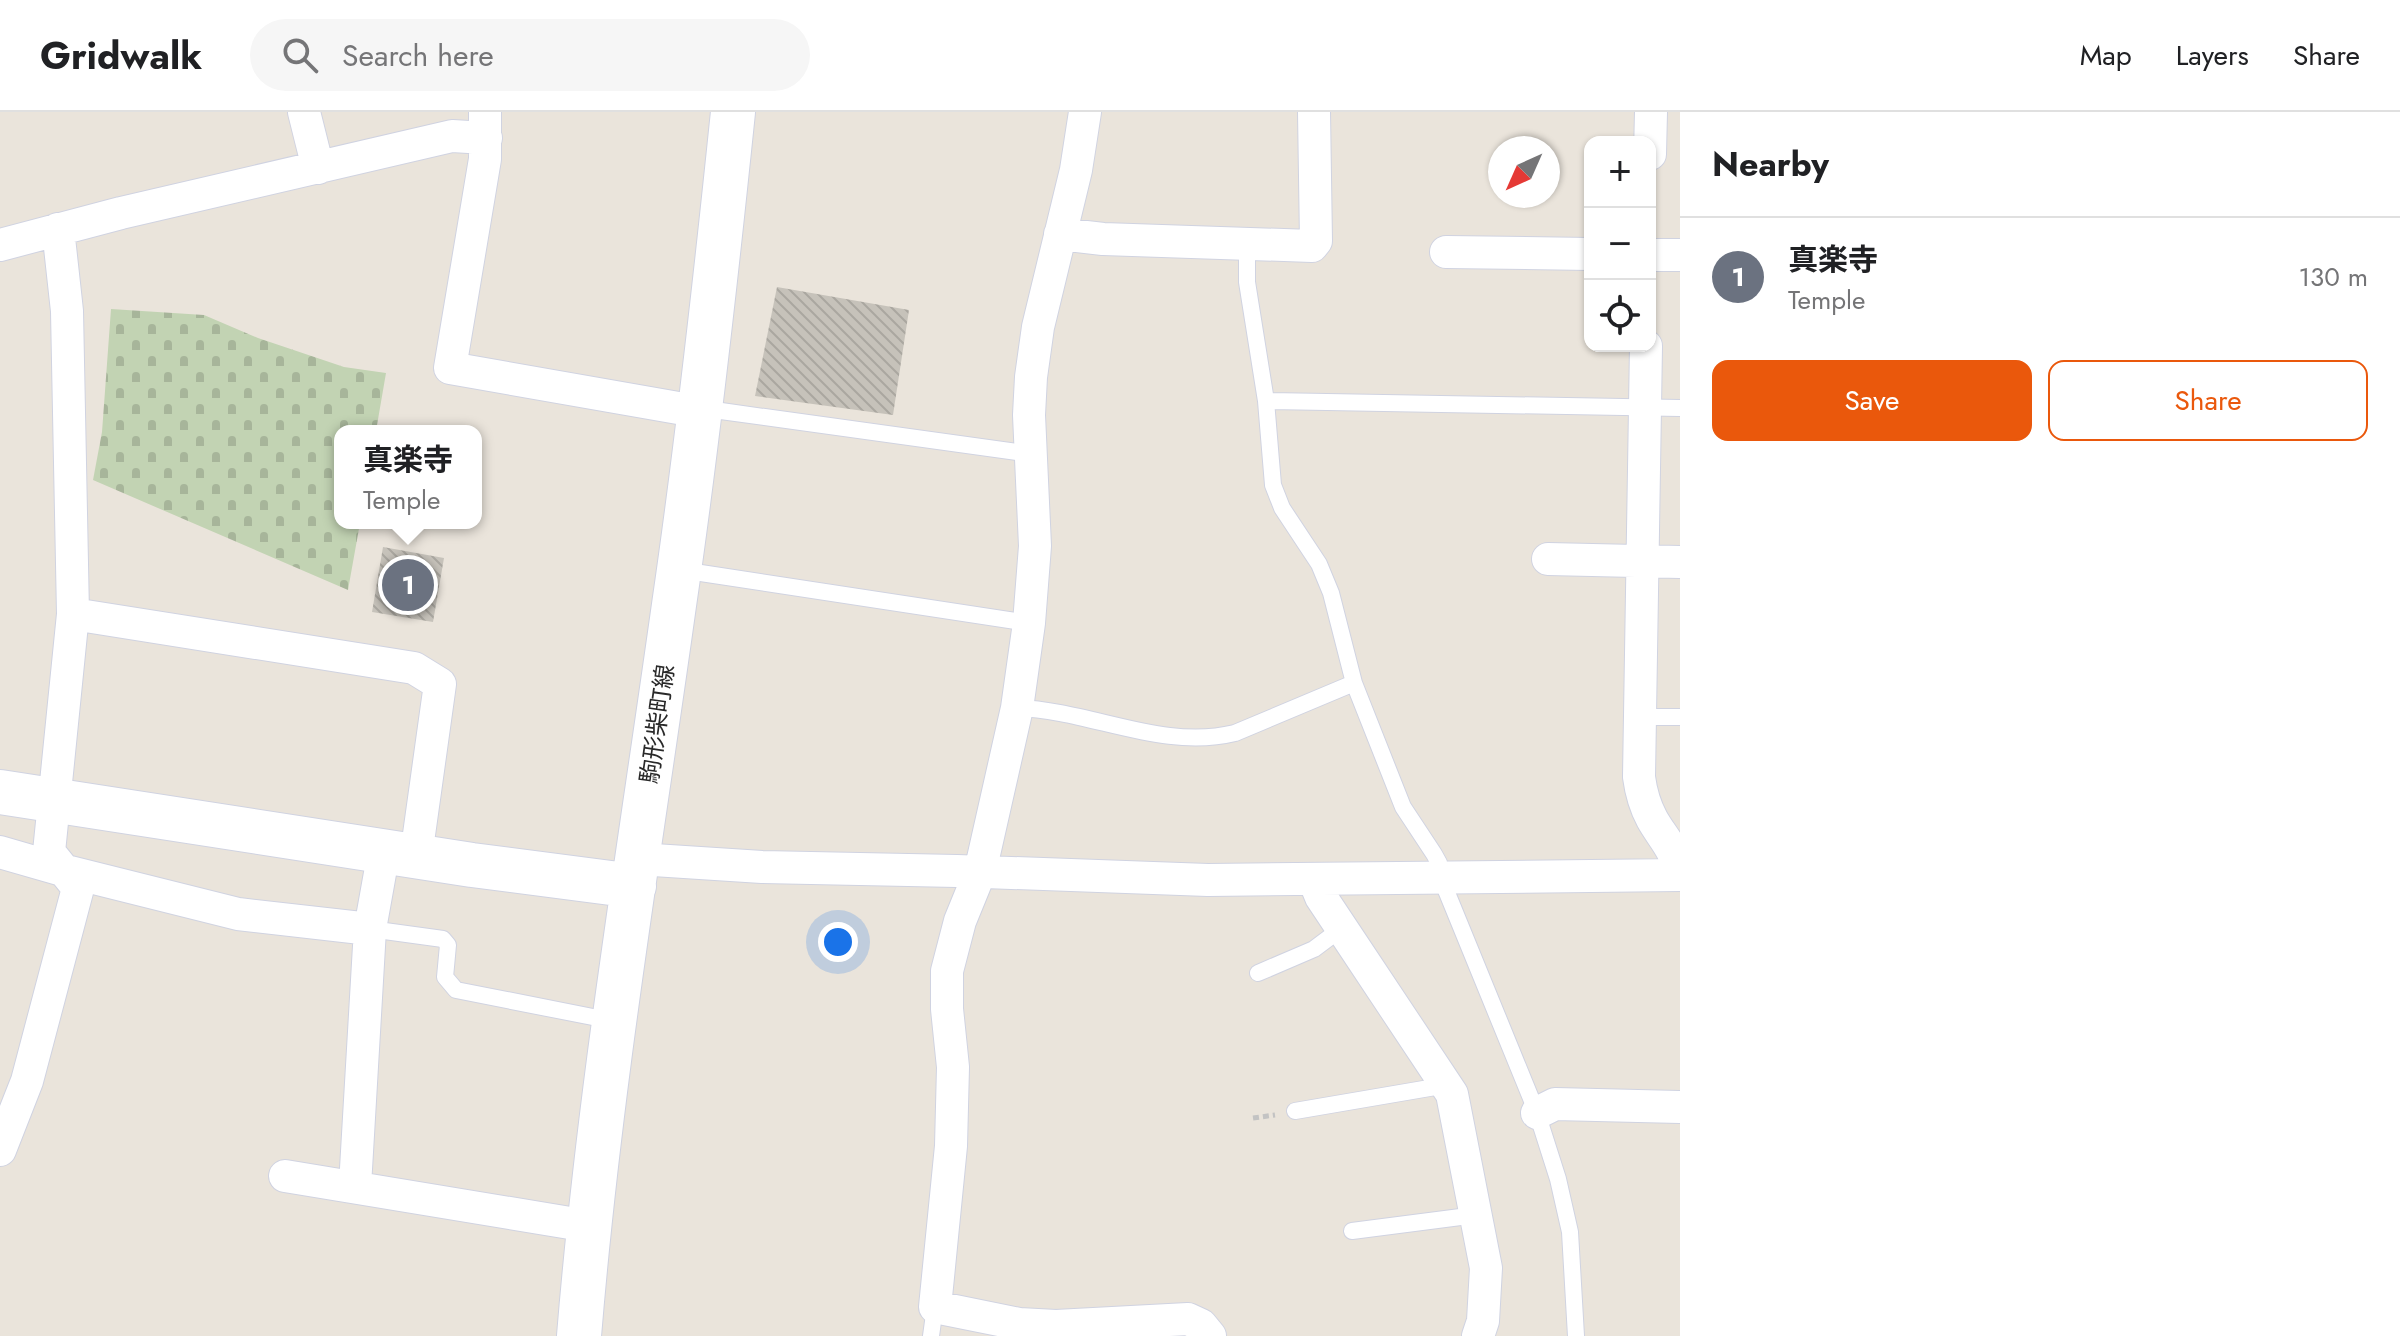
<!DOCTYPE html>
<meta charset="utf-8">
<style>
:root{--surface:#fff;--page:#f6f6f6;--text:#202124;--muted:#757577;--line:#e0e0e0;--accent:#ea580c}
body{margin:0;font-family:Jost,"Noto Sans JP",sans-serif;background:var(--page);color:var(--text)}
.controls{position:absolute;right:24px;top:24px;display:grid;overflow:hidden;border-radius:16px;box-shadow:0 2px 6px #0004}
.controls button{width:72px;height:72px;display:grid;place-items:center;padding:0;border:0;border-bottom:2px solid var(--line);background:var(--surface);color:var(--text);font:40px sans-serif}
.compass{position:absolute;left:1488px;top:24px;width:72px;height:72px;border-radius:50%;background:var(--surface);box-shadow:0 2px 6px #0004;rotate:225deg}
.you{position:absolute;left:838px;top:830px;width:28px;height:28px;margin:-20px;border:6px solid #fff;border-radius:50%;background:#1a73e8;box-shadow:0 0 0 12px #1a73e833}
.badge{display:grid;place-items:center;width:52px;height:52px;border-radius:50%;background:var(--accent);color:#fff;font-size:26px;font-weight:700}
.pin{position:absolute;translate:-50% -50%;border:4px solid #fff;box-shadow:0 2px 8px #0006}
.popup{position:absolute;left:334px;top:313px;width:148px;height:104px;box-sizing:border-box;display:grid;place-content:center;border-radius:16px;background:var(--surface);filter:drop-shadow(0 2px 6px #0005);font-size:26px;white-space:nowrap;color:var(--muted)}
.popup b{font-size:30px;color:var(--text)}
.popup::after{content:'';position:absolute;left:50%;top:100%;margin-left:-16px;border:16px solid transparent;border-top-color:var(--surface)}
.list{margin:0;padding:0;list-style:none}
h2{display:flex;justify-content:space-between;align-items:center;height:104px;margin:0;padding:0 32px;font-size:34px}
h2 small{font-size:26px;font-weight:400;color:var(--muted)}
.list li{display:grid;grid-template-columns:52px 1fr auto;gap:24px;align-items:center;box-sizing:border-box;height:120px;padding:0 32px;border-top:2px solid var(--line)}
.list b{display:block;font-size:30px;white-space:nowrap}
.list p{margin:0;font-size:26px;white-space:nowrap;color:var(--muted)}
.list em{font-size:26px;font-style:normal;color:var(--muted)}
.actions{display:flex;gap:16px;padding:24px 32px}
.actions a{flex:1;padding:18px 0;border:2px solid var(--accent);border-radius:16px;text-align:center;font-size:28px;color:var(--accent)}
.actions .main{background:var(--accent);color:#fff}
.icon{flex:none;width:44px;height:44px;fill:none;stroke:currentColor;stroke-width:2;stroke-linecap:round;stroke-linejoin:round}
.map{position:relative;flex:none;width:1680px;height:1224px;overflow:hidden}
header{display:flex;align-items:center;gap:48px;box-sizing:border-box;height:112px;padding:0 40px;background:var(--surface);border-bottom:2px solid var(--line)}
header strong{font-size:38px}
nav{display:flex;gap:44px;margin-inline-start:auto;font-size:28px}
.search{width:560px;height:72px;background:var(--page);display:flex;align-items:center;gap:20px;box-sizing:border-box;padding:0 28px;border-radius:44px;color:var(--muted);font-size:30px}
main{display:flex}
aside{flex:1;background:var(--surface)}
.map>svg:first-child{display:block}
</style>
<header>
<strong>Gridwalk</strong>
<div class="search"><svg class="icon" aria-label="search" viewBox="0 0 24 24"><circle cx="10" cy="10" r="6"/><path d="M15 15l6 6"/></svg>Search here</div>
<nav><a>Map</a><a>Layers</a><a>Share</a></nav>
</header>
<main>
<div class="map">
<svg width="1680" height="1224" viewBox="0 0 1680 1224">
<defs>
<pattern id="cemetery-stones" width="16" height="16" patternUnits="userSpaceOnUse" patternTransform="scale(2)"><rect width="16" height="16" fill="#c2d3b3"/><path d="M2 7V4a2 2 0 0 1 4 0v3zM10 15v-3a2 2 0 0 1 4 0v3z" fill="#a7b59a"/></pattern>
<pattern id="building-back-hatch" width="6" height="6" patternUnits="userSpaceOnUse" patternTransform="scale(2)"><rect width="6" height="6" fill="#c6c2ba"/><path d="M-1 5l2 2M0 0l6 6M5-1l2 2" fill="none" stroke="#aaa7a0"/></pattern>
</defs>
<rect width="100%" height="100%" fill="#eae4db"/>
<path fill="url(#cemetery-stones)" d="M111,197L204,203L258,226L344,255L386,261L376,319H340V411H360L348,478L93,368L102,320Z"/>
<path fill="url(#building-back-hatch)" d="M777,175L909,198L893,303L755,284Z
M383,435L444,446L433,510L372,500Z"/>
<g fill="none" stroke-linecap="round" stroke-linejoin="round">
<g stroke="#d0d3e1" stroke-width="18">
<path id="lane" d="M1247,131V170L1266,289L1273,373L1282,396L1319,452L1331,481L1354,571L1403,695L1434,742L1439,751L1441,766L1537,1001L1558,1067L1570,1120L1576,1224
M1266,289L1680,296
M703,300L721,299L1031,342
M681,458L1029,511
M1017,596C1090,598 1162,639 1235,621L1354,571
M1640,605H1680
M370,817L443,827L448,833L445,865L456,878L613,909
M1258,861L1314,837L1342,816
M1295,999L1447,973
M1352,1119L1476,1103
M931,1224L935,1195"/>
</g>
<g stroke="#d0d3e1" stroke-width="34">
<path id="street" d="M304,0L318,56
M485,0V47L450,256L701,300
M1085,0L1076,58L1038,215L1031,265L1029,303L1035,434L1029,511L1017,596L980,760L960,809L947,859V897L953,955L951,1034L935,1195L1019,1212L1056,1214L1188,1207L1201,1213L1210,1224
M1650,42L1651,0
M1060,122L1103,127L1312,134L1316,129L1314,0
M0,133L121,101L452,24L486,26
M1446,140L1590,142
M1650,143H1680
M1646,234L1639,665C1641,680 1645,694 1652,707C1663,727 1678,739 1678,763
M1548,447L1680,450
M73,502L414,556L440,572L416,744
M0,740L62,758L238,802L370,817
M638,747L762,755L957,759L1208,768L1680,763
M1314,768L1321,785L1452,982L1486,1156L1483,1209L1478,1224
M1537,1001L1555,992L1680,995
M0,1038L27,969L78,776L49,740L73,502L67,199L58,117
M285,1064L588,1114
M355,1074L370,817L384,739"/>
</g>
<g stroke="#d0d3e1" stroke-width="46">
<path id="secondary" d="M0,680L472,753L634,774
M579,1224C599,979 640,736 674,493C698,329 716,165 733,0"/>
</g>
<path stroke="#c3c3c3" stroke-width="5" stroke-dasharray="6 4" stroke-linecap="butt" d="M1253,1006L1275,1003"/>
<use href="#lane" stroke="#fff" stroke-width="16"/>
<use href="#street" stroke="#fff" stroke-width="32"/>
<use href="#secondary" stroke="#fff" stroke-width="44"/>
</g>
<g text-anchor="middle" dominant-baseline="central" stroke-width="6" stroke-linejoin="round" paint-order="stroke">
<g font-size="24" fill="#292929" stroke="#fff">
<text transform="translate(657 612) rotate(-82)">駒形柴町線</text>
</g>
</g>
</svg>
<div class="controls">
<button>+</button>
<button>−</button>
<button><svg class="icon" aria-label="locate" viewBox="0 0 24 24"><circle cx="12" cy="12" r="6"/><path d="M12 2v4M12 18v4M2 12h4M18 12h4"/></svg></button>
</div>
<svg class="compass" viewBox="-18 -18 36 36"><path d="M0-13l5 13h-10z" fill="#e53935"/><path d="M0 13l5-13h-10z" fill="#757577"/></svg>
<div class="you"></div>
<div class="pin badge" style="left:408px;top:473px;background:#6b7280">1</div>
<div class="popup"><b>真楽寺</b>Temple</div>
</div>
<aside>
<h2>Nearby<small></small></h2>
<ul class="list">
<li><span class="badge" style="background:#6b7280">1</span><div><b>真楽寺</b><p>Temple</p></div><em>130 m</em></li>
</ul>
<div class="actions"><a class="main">Save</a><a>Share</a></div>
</aside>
</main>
